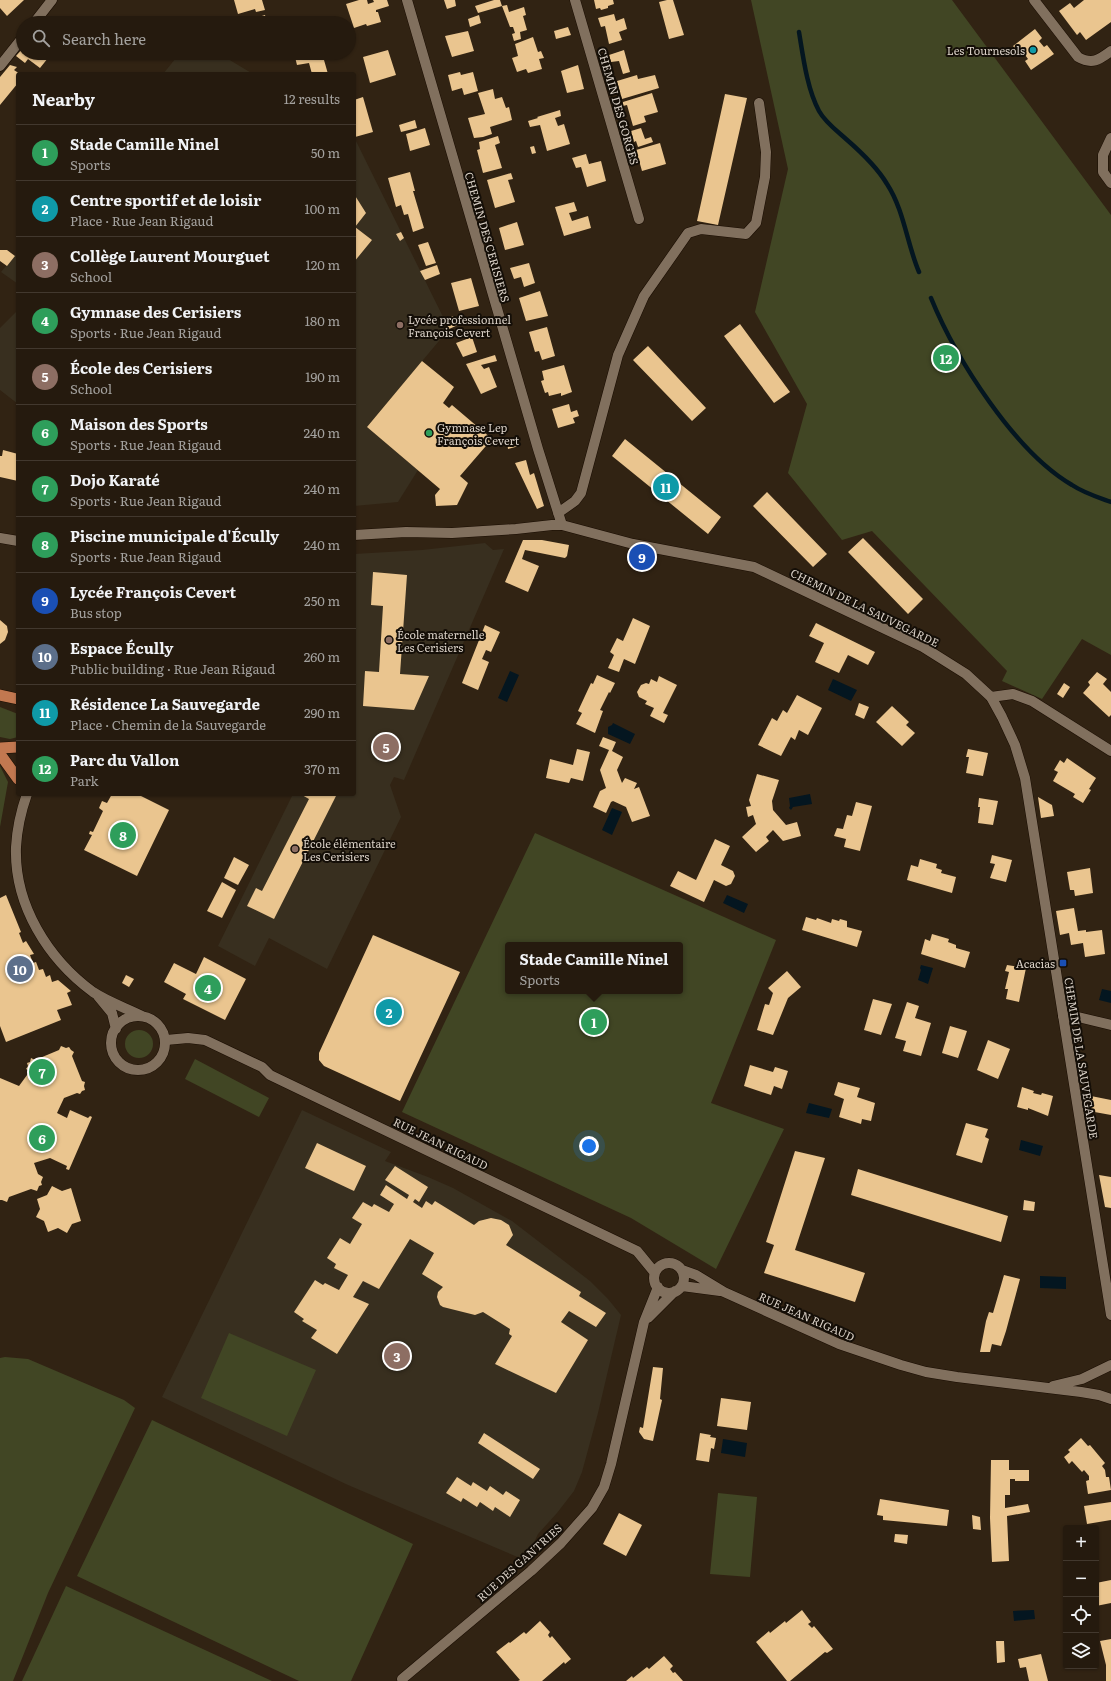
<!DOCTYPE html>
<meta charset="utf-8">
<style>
:root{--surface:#251a0e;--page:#2d2317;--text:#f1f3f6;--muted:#a3a19e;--line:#42382e;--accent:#52cdcc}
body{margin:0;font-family:Literata,serif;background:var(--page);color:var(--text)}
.controls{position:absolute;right:12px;bottom:12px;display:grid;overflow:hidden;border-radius:4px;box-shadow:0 1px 3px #0004}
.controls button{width:36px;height:36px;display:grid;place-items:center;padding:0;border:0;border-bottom:1px solid var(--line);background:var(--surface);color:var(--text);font:20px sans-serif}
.you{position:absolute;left:589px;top:1146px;width:14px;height:14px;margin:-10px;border:3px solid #fff;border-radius:50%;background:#1a73e8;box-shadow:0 0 0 6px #1a73e833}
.badge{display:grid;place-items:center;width:26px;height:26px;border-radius:50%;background:var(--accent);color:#fff;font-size:13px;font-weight:700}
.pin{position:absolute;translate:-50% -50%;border:2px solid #fff;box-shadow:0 1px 4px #0006}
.popup{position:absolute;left:505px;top:942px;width:178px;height:52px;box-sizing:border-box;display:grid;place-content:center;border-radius:4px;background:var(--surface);filter:drop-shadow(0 1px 3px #0005);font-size:13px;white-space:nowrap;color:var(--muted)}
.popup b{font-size:15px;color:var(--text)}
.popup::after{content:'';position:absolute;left:50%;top:100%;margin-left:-8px;border:8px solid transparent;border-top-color:var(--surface)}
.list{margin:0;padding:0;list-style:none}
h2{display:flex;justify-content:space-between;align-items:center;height:52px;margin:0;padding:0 16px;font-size:17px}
h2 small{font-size:13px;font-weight:400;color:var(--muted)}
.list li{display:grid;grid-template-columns:26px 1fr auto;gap:12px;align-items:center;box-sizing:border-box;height:56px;padding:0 16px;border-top:1px solid var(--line)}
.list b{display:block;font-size:15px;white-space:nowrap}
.list p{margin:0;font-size:13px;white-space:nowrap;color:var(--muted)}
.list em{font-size:13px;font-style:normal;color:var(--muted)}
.icon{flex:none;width:22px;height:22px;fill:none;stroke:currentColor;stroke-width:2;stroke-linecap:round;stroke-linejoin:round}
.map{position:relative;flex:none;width:1111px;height:1681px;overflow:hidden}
.search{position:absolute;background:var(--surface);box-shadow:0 1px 3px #0004;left:16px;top:16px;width:340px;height:44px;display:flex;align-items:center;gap:10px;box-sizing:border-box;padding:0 14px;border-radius:22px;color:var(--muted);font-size:15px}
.panel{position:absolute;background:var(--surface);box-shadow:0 1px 3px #0004;left:16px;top:72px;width:340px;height:724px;border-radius:4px}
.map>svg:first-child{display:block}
</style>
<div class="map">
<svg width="1111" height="1681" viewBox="0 0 1111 1681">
<rect width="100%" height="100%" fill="#312313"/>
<path fill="#382f1f" d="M180,53H218L253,74H163Z
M354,137L449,329L367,427L418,470L398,502L354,506Z
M18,252V284L1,272Z
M18,310V404L0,390V328Z
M485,543L493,550L504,549L404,780L394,777L390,785L401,817L327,969L269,938L255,966L218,946L293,794H354V554L422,550Z
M302,1110L391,1152L385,1161L428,1177L453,1188L512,1221L590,1281L608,1299L621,1315L598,1413L582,1472L574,1491L557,1513L538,1534L530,1551L520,1558L348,1485L162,1397Z"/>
<path fill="#414624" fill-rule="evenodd" d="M751,0H952L1111,215V655L1082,639L1042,699L1002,681L1007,671L872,531L842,540L788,473L807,404L755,312L788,169Z
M0,707L18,714V737L10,739L0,737Z
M0,766L8,782L0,827Z
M535,833L776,940L711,1103L784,1129L716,1269L631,1218L402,1112ZM508,945H680V991H508Z
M125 1044a14 14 0 1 1 28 0a14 14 0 1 1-28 0Z
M195,1059L269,1098L259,1117L185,1079Z
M229,1333L316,1370L287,1436L201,1398Z
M5,1357L28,1359L124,1400L135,1408L48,1593L13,1681H0V1358Z
M152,1420L413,1544L351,1681H299L77,1576Z
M718,1493L757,1497L750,1577L710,1574Z
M66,1586L272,1681H22Z"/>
<path fill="#041620" d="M510,671L519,675L507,702L498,698Z
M833,679L857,690L851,701L828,690Z
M613,723L635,734L630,744L608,734V727L612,725Z
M810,794L812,804L793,807L791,810L789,808L790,806L789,798Z
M612,808L622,812L612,835L602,830Z
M727,895L748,904L744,913L723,903Z
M921,965L933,968L928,984L918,980L921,970L920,968Z
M1102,989L1111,991V1003L1099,1000Z
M809,1103L832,1109L829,1118L806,1113Z
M1021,1140L1043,1146L1040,1156L1019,1150Z
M1040,1276L1066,1277V1289L1040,1288Z
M723,1439L747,1443L745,1457L721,1453Z
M1034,1610L1035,1619L1014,1621L1013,1611Z"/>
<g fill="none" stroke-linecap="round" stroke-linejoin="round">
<path stroke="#041620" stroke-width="4.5" d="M799,32C803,56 807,89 819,111C825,122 837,131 846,139C861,152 877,167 887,184C904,210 907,244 919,272
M931,298C956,359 1015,452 1072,485C1084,493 1097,497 1111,502"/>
</g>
<path fill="#eac58f" d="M0,0H24L7,16L0,8Z
M234,0H262L265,10L256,12L255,9L238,14Z
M359,0H367L368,4L374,2L373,0H387L389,6L376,10V12H378L381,22L367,26L366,24L354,28L346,4Z
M444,0H455L456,6L447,9Z
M494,0H500L502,6L478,13L475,6Z
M594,0H613L614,4L608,6V8L601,10L600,8L596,9Z
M667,0H673L684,35L669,39L659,2Z
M1084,0H1111V22L1086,40L1080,32L1077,35L1059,11L1070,3L1074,8Z
M507,5L509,12L524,7L526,15L523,16L527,30L520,32L521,39L514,41L512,34L515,33L513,27H510L502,6Z
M614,14L616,21L624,18L627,29L619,32L622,40L609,44L605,26L601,27L598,18Z
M265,15L267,23H240Z
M479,15L481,23L470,27L468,19Z
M568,27L571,35L556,39L554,31Z
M1035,29L1042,38L1039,41L1044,47L1047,45L1054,54L1031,70L1025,61L1028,59L1023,52L1020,55L1013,46Z
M468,31L474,51L452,57L445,36Z
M533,37L538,52L541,51L544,58L539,59L542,69L528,73L526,69L517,72L512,58L518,56L515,44Z
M23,48V53H52L40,68L28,59L25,63L16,56Z
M388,50L396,75L370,83L363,57Z
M624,50L630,72L623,74L619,61L611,62L609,55Z
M218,53H232L228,59Z
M251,53H268L269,55L253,60Z
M309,53H322L328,74H312L309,63L297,65L295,57Z
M10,65L17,67L14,70L20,74H18V83L0,105V77Z
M578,65L584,89L567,93L561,71Z
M460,72L461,75L473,72L478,91L464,95L462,88L452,91L448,75Z
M637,75L638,79L655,75L659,88L622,99L617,81Z
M493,89L495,99L502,97L506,108L509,107L512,120L490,127L492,134L483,137L474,138L468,118L485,114L478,93Z
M652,93L658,112L644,116L646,122L633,126L627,105L623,106V102Z
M725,94L747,98L718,225L697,221Z
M363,97L373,132L355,137L354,100Z
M560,110L561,116L555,118L558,126L564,124L570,144L547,151L540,125L530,127L528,121L538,118L537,117Z
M415,120L417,128L401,132L399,125Z
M425,128L430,145L410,151L406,134Z
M641,128L645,139L651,137L653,142L638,147L636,141L634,142L631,131Z
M498,136L500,143L495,145L502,168L483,173L477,150L480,149L479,142Z
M660,143L666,164L642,171L636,150Z
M534,146L536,153L532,154L530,147Z
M586,154L589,164L601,161L606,181L587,187L581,167L576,168L572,158Z
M410,172L415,191H413L424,228L413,232L408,214L404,215L401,205L396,207L388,178Z
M511,173L513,179L508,180L515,202L495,208L487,180Z
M354,194L366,213L355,227L372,240L354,262Z
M574,202L577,211L569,213L572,221L588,216L591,228L564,236L555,207Z
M517,222L524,245L505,250L499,228Z
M401,232L404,238L400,241L396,234Z
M428,242L436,263L426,266L418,245Z
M0,250H7L15,256L7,266L0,261Z
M529,263L535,283L524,287L521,277L514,279L510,268Z
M437,265L440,274L425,280L420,271Z
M471,278L479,306L459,311L451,283Z
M540,291L548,316L526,321L519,298Z
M453,316L458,325L449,329L444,320Z
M740,324L790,392L774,403L724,336Z
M547,327L555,356L542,360L539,351L535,352L529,332Z
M472,337L477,352L463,357L456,343Z
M648,346L706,408L692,421L633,360Z
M495,355L497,361L481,365L484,369L489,367L497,387L481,394L466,364Z
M422,361L454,387L443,403L449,408L452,405L492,439L460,476L468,483L457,505L436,506L435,495L440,489L367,427Z
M564,365L572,392L561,396V393L549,396L548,392L545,393L541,381L544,380L542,371Z
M569,404L571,412L577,410L579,416L573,418L575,423L558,428L552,409Z
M517,439L519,446L508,449L507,442Z
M625,439L721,517L708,534L612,456Z
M3,450L18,454V481L0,477V456H2Z
M526,460L530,475L534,473L544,506L537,509L515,463Z
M767,492L827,554L813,567L753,506Z
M863,538L923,599L908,614L848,552Z
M523,540H542L569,545L567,556L565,558L525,550L522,559L539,566L528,592L505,582Z
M373,572L407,575L400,674L429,676L414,710L363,706L365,671L379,672L383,606L371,605Z
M633,618L650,626L635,664L624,659L619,672L608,668L614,655L610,652L617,638L623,641Z
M0,620L7,626L8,632L5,640L0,644Z
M816,623L875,652L868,665L848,655L839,673L815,662L824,643L809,636Z
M485,625L500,632L491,652L486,650L482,659L489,662L478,690L462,683Z
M1097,672L1107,679L1103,684L1111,692V715L1109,717L1083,693L1090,685L1088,682Z
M597,675L615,683L610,693L609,692L600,710L603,711L595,733L576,724L582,713L578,711L591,683L593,684Z
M659,676L677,685L663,713L668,715L664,723L650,716L654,708L645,704L647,701L639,697L637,692L641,685L646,683L649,684L651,679L657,682Z
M1064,683L1070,687L1063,698L1057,694Z
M797,695L822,708L808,735L799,730L795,740L791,737L781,756L758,745L772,718L777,721L783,710L787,713Z
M859,703L869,707L864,719L855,715Z
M892,706L909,722L906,725L915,733L902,746L876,722Z
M603,737L616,742L612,751L623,757L617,770L622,783L625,778L637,783L634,789L639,787L650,816L632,822L626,807L613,801L611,802L606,813L593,807L600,791L606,788L600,770L609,750L599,746Z
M577,749L590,752L583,781L571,778L569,783L546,778L550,759L573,765Z
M968,749L988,753L983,776L966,773L969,757H966Z
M1067,758L1096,778L1089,789L1091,790L1083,803L1073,797L1075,794L1053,781L1058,772L1054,770L1060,760L1064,763Z
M757,774L779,780L772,801L773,810L786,825L797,822L801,836L783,841L773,830L766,837L769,841L756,852L742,837L756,824L753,815L748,817L746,807L751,806L749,800Z
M112,794H137L169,810L137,876L84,850L92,835L89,834L90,831L93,832L103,811L99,808L102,801L107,803Z
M303,794H337L274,919L247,906L256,888L262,891L309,799L302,795Z
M1038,797L1052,805L1054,816L1041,818Z
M979,798L998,801L993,825L978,823L980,807H978Z
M856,802L872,806L860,851L844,847L846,839L834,836L837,828L843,829L847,815L852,816Z
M715,839L730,846L721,865L733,871L735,876L731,884L726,886L714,880L704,902L670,886L678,871L696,880Z
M992,855L1012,860L1006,882L990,878L995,864L990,863Z
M234,857L249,865L238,885L224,878Z
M920,859L937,864L936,868L942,870L941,873L956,877L952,893L907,880L911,865L918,867Z
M1090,868L1093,893L1075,896L1074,890H1070L1067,872Z
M222,882L236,890L222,918L207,911Z
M6,895L21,932L19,933L23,943L26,941L34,954L30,955L33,963L36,962L39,970L43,969L46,977L50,975L52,982L58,980L71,991L67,993L72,1005L57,1010L61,1020L6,1042L0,1026V898Z
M1074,908L1078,931L1086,930V932L1102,930L1105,954L1085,957L1083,943L1071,945L1069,933L1060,935L1056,911Z
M806,917L816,920L817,918L831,923L832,919L839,921L840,919L847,921V927L862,931L857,947L802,930Z
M932,934L949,939L948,942L956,945V948L970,952L965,968L921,954L925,939L930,941Z
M373,935L460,972L400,1101L324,1066L319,1060V1053Z
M204,957L246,979L225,1020L183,999L186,994L164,982L174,963L196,974Z
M1007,965L1026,968L1019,1002L1006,999L1008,989H1005L1009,972L1005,971Z
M787,971L801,987L788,998L773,1035L757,1030L765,1004L769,1005L773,993L768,988Z
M126,975L134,979L129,987L122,983Z
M873,999L892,1004L881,1035L864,1030Z
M907,1002L919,1006L915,1018L931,1023L921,1056L903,1051L906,1041L895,1038Z
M950,1026L967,1031L958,1058L942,1053Z
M988,1040L1010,1049L998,1079L977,1070Z
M61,1046L66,1048L69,1047L71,1050L74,1052L72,1056L82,1081L85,1082L84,1086L85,1090L82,1091L80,1094L77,1093L64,1098L57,1113L67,1118L70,1110L88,1118L90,1116L92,1117L69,1170L66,1169L67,1166L50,1158L34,1163L38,1174L43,1177L41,1182L42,1185L39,1186L37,1191L31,1189L9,1197L7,1202L2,1200H0V1078L19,1086L30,1071L26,1069L28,1066L27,1063L30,1062L31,1058L35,1060L59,1050Z
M750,1065L773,1072L775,1067L788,1071L782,1089L774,1086L771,1095L744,1086Z
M838,1082L860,1088L857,1097L875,1103L871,1121L862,1119L861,1124L839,1117L844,1099L834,1095Z
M1022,1087L1034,1091L1033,1093L1041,1095L1042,1093L1053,1096L1048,1116L1028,1108V1110L1017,1107Z
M1086,1095L1111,1100V1115L1089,1111Z
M966,1123L988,1129L985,1137L989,1139L982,1163L956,1155Z
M317,1143L366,1166L354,1191L305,1168Z
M795,1151L825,1158L795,1250L865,1273L855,1302L764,1273L774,1245L766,1242Z
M395,1166L428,1187L419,1202L415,1199L413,1202L422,1208L426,1201L432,1205L435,1201L474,1225L479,1221L491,1218L501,1220L509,1225L513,1235L506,1245L581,1292L579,1296L606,1313L596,1327L569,1311L561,1322L588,1340L556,1393L495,1364L512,1336L509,1334L510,1329L483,1312L475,1315L443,1307L440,1305L437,1297L438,1292L443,1287L422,1274L434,1253L410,1239L379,1289L363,1281L353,1297L369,1304L337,1354L311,1338L317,1330L302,1321L304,1319L294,1312L315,1280L323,1285L325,1283L339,1290L348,1275L334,1268L336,1264L327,1258L340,1238L350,1244L362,1224L352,1218L363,1202L372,1207L374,1204L389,1212L394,1204L380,1195L386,1185L407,1199L409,1195L385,1180Z
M858,1169L1008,1216L1001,1242L851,1195Z
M1099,1175L1111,1177V1208L1105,1207Z
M52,1186L62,1191L71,1188L81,1221L72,1224L67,1233L58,1228L48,1232L44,1221L36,1217L40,1209L37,1199L47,1195Z
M1024,1200L1035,1202L1034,1211L1023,1210Z
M1004,1275L1020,1279L1006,1331L1001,1346L992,1344L990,1352H980L986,1321L989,1312L993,1313Z
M653,1367L663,1368L660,1399L662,1400L653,1441L644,1439L639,1432L640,1427L643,1428Z
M721,1398L751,1402L747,1430L717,1426Z
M484,1433L540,1469L533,1479L478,1443Z
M700,1433L711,1435L710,1437L716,1438L714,1449L711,1448L709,1462L696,1460Z
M1081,1438L1088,1446L1090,1445L1105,1463L1102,1466L1105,1470L1106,1477H1109L1111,1490L1088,1494L1086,1481L1089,1480V1476L1084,1470L1082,1472L1072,1461L1069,1464L1064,1457L1070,1452L1068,1450Z
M991,1460H1009V1470H1029V1481H1015V1479H1010V1495H1005V1508L1028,1504L1030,1512L1007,1516L1009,1561L992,1562L990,1518Z
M457,1477L471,1486L473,1482L487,1491L490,1486L503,1495L506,1491L520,1500L510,1517L495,1507L493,1511L480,1502L477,1507L463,1498L461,1502L446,1493Z
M880,1499L949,1510L947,1526L883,1520V1516L877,1515Z
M1111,1502V1520L1087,1524L1084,1506Z
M619,1513L642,1525L626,1556L603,1544Z
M972,1515L980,1517L981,1530L973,1529Z
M895,1534L908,1535L907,1544L894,1542Z
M1111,1580V1603L1096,1606V1583Z
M802,1610L811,1622L808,1624L812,1628L814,1626L833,1649L827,1653L825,1652L790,1681H787L756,1642L769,1631L770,1633L785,1621L786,1623Z
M540,1621L550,1632L548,1635L550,1638L552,1636L571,1659L565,1664L564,1662L542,1681H518L520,1680L496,1652L509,1642L510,1643L524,1632L526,1634Z
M1111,1639V1681H1106V1665L1100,1641Z
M996,1641H1004L1005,1662L997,1663Z
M1041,1654L1048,1681H1029L1026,1667L1020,1668L1018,1659Z
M664,1656L673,1666L670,1669L673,1673L675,1672L683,1681H626L632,1676L633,1678L647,1667L649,1669Z"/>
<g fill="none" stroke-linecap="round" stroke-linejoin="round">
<g stroke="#190c01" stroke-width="11">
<path id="minor" d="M407,0L538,449L562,525
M575,0L639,219
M1034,0L1078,57C1092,65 1099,60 1111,51
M34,23L52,0
M0,66L23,37
M1111,138L1103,155V172L1111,183
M558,513L575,501L581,493L618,355L644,296L688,233L701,229L746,234L756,223L765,177L766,152L759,103
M991,697L1013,694L1032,701L1111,751
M1063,1016L1078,1017L1111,1025
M166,1040L188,1038L205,1040L262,1067L270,1075L637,1251L655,1273
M654 1278a15 15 0 1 1 30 0a15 15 0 1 1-30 0Z
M682,1270L696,1275L724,1292L839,1344L901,1365L926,1372L957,1377L1081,1392L1099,1395L1111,1399
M682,1286L720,1291
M648,1318L675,1291
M1053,1386L1082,1379L1111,1365
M402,1679L531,1571L561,1543L592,1508L604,1487L611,1464L644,1322L658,1287"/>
</g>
<g stroke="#190c01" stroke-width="11">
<path id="tertiary" d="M354,535L406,532L452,533L516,529L552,525H562L633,544L754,567L923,647L966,674L991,697L1002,717L1015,745L1025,778C1053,957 1081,1136 1111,1315
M0,538L18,541
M27,794C21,811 17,829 16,847C14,905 48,959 93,992C108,1002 126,1008 142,1016
M98,996L112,1013L116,1029
M111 1043a27 27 0 1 1 54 0a27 27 0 1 1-54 0Z"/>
</g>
<g stroke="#190c01" stroke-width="12">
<path id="trunk" d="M0,695L18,699
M0,748L18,747
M0,754L18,779"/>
</g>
<use href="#minor" stroke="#81705e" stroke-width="10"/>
<use href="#tertiary" stroke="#81705e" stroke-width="10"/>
<use href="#trunk" stroke="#c27850" stroke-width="11"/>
</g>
<circle fill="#0f9aa8" stroke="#140e07" stroke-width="1.5" cx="1033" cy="50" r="4"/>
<g fill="#8d6e63" stroke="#140e07" stroke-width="1.5">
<circle cx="400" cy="325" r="4"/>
<circle cx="389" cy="640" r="4"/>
<circle cx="295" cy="849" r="4"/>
</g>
<circle fill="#2e9e5b" stroke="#140e07" stroke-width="1.5" cx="429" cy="433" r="4"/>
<rect fill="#1a4fb4" stroke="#140e07" stroke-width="1.5" x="1059" y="959" width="8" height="8" rx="2"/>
<g text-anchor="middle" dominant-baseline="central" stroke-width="4" stroke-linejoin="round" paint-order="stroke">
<g font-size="11" fill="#dad1c7" stroke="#140e07" text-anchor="start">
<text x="1025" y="50" text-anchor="end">Les Tournesols</text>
<text x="408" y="319">Lycée professionnel<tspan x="408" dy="13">François Cevert</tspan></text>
<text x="437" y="427">Gymnase Lep<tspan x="437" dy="13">François Cevert</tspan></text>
<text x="397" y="634">École maternelle<tspan x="397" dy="13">Les Cerisiers</tspan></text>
<text x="303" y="843">École élémentaire<tspan x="303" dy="13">Les Cerisiers</tspan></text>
<text x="1055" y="963" text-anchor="end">Acacias</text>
</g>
<g font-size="11" fill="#dad1c7" stroke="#140e07">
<text transform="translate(619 106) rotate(74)">CHEMIN DES GORGES</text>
<text transform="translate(488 237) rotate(74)">CHEMIN DES CERISIERS</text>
<text transform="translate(865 607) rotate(26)">CHEMIN DE LA SAUVEGARDE</text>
<text transform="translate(1082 1058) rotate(81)">CHEMIN DE LA SAUVEGARDE</text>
<text transform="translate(441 1143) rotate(26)">RUE JEAN RIGAUD</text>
<text transform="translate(807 1316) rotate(24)">RUE JEAN RIGAUD</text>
<text transform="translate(519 1562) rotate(-42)">RUE DES GANTRIES</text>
</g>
</g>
</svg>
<div class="controls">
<button>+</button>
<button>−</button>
<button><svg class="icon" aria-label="locate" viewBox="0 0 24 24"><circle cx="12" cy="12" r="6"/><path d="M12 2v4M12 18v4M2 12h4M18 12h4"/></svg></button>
<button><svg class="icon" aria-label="layers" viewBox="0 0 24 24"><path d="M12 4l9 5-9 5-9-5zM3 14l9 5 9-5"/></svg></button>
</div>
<div class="you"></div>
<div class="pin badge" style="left:594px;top:1022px;background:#2e9e5b">1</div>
<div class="popup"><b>Stade Camille Ninel</b>Sports</div>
<div class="pin badge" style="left:389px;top:1012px;background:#0f9aa8">2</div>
<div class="pin badge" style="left:397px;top:1356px;background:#8d6e63">3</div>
<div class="pin badge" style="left:208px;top:988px;background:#2e9e5b">4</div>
<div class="pin badge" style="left:386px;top:747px;background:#8d6e63">5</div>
<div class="pin badge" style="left:42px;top:1138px;background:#2e9e5b">6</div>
<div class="pin badge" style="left:42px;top:1072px;background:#2e9e5b">7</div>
<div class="pin badge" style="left:123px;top:835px;background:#2e9e5b">8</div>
<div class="pin badge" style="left:642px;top:557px;background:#1a4fb4">9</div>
<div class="pin badge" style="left:20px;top:969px;background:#5c6f8a">10</div>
<div class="pin badge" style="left:666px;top:487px;background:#0f9aa8">11</div>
<div class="pin badge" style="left:946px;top:358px;background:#2e9e5b">12</div>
<div class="search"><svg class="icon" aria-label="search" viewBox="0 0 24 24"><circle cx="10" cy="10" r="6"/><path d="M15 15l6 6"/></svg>Search here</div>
<section class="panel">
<h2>Nearby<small>12 results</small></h2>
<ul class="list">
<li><span class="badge" style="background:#2e9e5b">1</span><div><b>Stade Camille Ninel</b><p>Sports</p></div><em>50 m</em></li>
<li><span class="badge" style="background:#0f9aa8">2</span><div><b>Centre sportif et de loisir</b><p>Place · Rue Jean Rigaud</p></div><em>100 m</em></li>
<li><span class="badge" style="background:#8d6e63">3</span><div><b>Collège Laurent Mourguet</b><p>School</p></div><em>120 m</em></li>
<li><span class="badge" style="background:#2e9e5b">4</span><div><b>Gymnase des Cerisiers</b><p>Sports · Rue Jean Rigaud</p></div><em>180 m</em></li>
<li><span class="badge" style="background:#8d6e63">5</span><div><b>École des Cerisiers</b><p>School</p></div><em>190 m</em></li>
<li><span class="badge" style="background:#2e9e5b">6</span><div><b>Maison des Sports</b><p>Sports · Rue Jean Rigaud</p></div><em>240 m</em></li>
<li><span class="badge" style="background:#2e9e5b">7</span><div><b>Dojo Karaté</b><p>Sports · Rue Jean Rigaud</p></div><em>240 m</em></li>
<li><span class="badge" style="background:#2e9e5b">8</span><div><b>Piscine municipale d'Écully</b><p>Sports · Rue Jean Rigaud</p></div><em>240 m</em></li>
<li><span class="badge" style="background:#1a4fb4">9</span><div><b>Lycée François Cevert</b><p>Bus stop</p></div><em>250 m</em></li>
<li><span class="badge" style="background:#5c6f8a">10</span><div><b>Espace Écully</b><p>Public building · Rue Jean Rigaud</p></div><em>260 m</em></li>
<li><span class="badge" style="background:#0f9aa8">11</span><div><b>Résidence La Sauvegarde</b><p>Place · Chemin de la Sauvegarde</p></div><em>290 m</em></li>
<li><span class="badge" style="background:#2e9e5b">12</span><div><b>Parc du Vallon</b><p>Park</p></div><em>370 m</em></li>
</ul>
</section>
</div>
